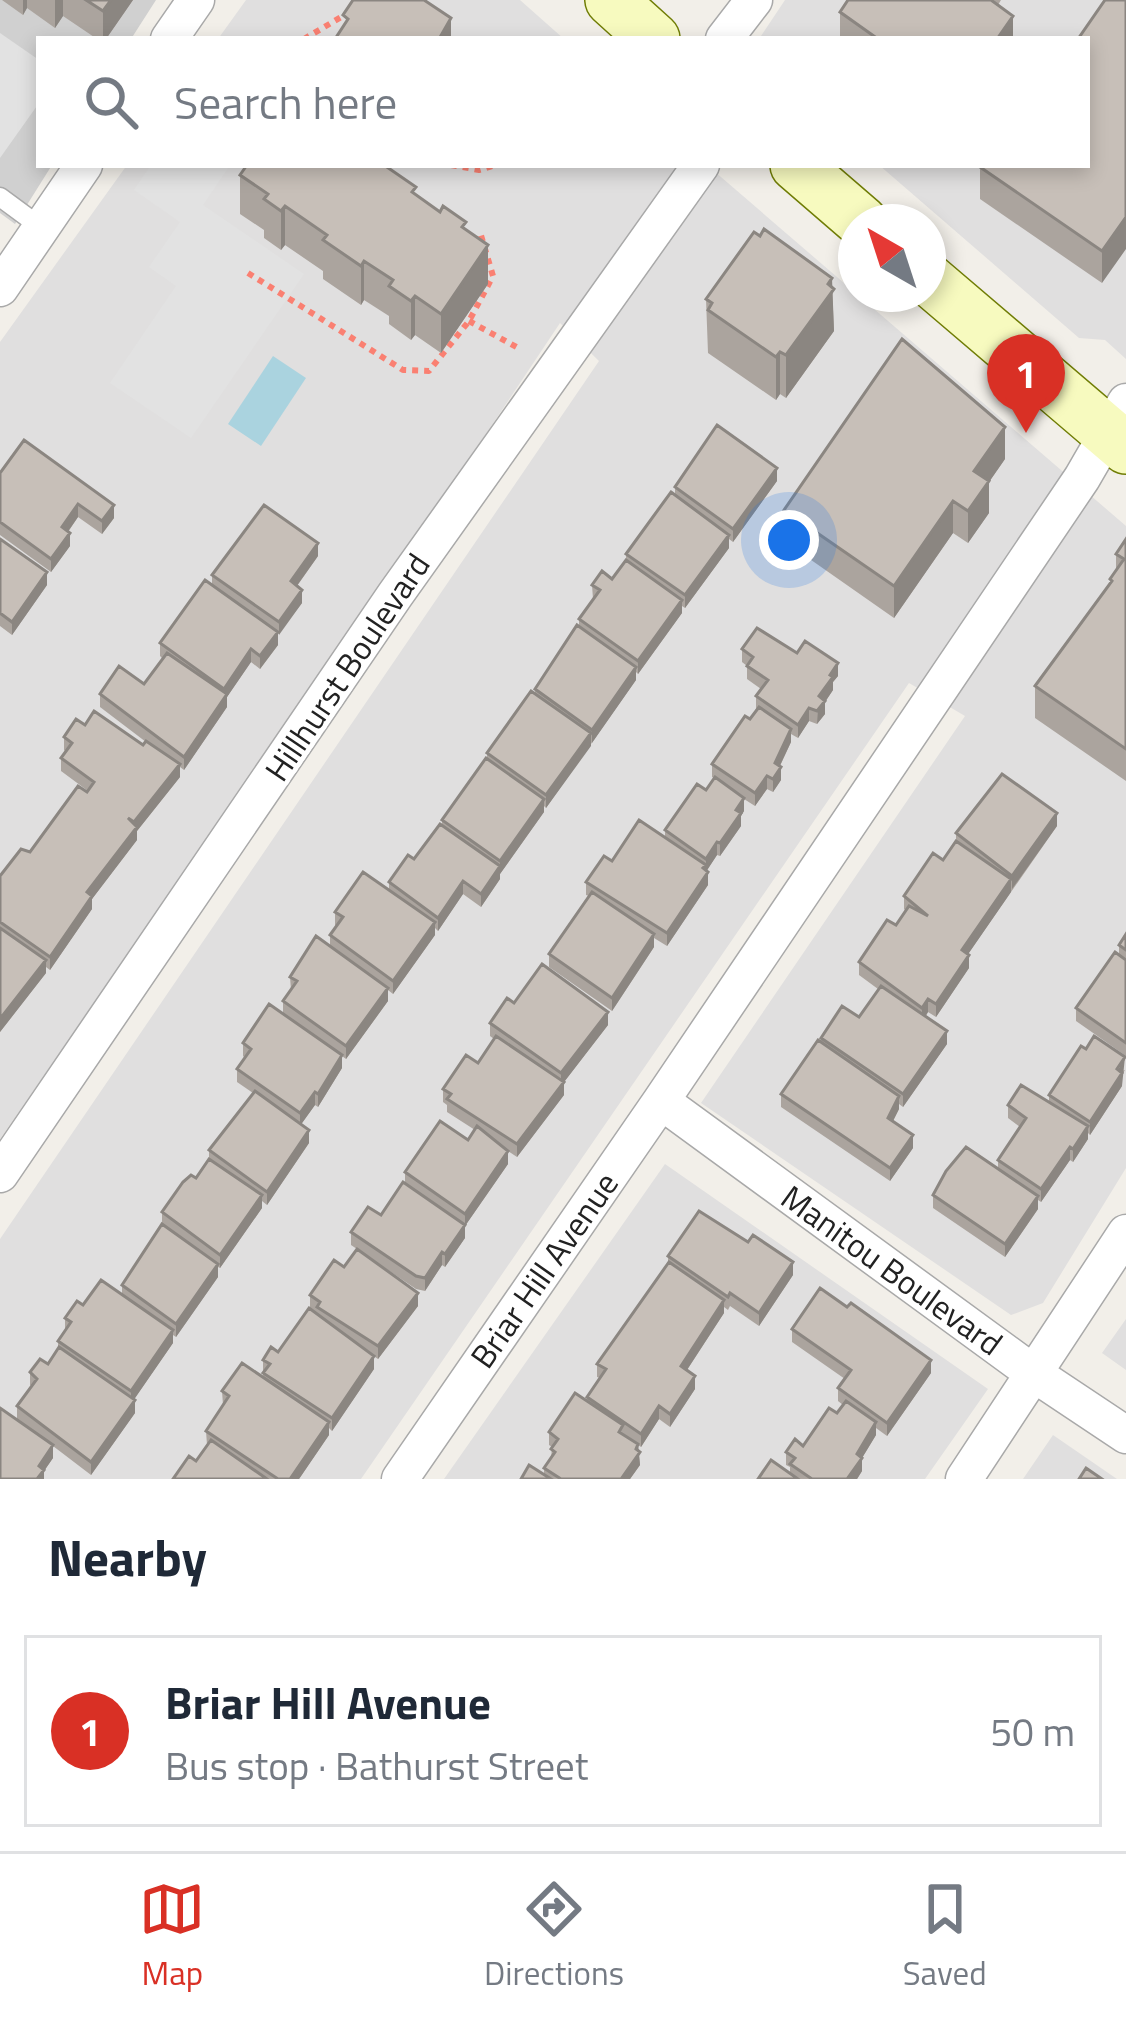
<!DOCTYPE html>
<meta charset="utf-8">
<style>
:root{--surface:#fff;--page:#f6f6f7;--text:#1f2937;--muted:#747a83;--line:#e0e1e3;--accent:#d93025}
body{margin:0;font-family:"Titillium Web",sans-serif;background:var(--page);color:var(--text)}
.compass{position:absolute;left:838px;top:204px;width:108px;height:108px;border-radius:50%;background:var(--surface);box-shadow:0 6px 18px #0003;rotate:321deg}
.you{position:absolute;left:789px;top:540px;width:42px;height:42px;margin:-30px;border:9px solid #fff;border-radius:50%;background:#1a73e8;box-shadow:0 0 0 18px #1a73e833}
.badge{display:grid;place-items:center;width:78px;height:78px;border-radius:50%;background:var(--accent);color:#fff;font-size:39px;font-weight:700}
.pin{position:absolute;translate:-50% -99px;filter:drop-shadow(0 3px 6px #0008)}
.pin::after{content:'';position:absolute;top:63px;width:42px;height:36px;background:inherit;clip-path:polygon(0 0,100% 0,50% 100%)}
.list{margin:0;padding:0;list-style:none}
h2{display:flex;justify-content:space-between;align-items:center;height:156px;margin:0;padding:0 48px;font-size:51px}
h2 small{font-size:39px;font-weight:400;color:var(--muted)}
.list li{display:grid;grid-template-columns:78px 1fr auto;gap:36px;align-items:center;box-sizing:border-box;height:192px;margin:0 24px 24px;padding:0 24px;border:3px solid var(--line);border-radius:0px}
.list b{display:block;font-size:45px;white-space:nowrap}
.list p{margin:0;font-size:39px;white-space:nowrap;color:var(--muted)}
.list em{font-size:39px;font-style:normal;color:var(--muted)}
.icon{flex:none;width:66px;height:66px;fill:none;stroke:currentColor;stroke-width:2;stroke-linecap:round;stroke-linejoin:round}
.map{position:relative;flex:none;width:1126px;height:1479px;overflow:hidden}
.search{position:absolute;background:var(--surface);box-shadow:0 6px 18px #0003;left:36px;right:36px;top:36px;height:132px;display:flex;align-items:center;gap:30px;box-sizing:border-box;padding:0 42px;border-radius:0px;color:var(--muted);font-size:45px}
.sheet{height:372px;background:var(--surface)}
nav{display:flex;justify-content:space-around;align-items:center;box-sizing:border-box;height:168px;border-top:3px solid var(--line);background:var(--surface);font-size:33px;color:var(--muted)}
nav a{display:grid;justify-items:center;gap:6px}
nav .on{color:var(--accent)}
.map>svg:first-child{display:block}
</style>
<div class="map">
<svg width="1126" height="1479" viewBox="0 0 1126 1479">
<rect width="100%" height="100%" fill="#f2efe9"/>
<path fill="#e0dfdf" d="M246,0H520L564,39H218Z
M785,0H1126V359L1105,340L1079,338L879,165H1087V39H759Z
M127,165H707L1126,526V1168L1043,1303L1011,1315L701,1103L965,716L909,683L361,1479H0V1239L599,361L560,323L394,572L0,1139V342Z
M665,1164L988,1389L925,1479H444Z
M1126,1319V1370L1102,1353Z
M1053,1435L1117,1479H1023Z"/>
<path fill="#d0d0d0" d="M0,0H156L131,39H39V165H52L15,224L0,213Z"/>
<path fill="#e2e2e2" d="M0,33L39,60V103L0,158Z
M151,165H230L203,205L304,274L191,438L110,383L176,286L149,267L180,222L134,190Z"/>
<path fill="#aad3df" d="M273,356L306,378L261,446L228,424Z"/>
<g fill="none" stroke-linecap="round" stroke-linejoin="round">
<g stroke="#a9a9a9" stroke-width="21">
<path id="lane" d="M0,197L42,228"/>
</g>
<g stroke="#a9a9a9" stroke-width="39">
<path id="street" d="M169,39L196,0
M724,39L754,0
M0,288L84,165
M661,1101L1036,1375L1126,1435
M0,1174L395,595L701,165
M400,1479L661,1101L1082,478L1126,402
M964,1479L1126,1233"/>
</g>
<g stroke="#707d05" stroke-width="54">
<path id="secondary" d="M611,0L654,39
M796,165L862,222
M928,279L1126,448"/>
</g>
<path stroke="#fa8072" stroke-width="6" stroke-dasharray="6 6" stroke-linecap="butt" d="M304,39L348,13
M451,165L479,170L496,165
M248,273L403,370L429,371L469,321L493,276L480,232
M469,321L520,349"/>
<use href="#lane" stroke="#fff" stroke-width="18"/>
<use href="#street" stroke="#fff" stroke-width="36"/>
<use href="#secondary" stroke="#f7fabf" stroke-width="51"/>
</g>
<path fill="#aba49e" d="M2,0H133L106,39H97L63,16L55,28L27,8L23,15Z
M848,0H1001L998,5L1013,39H840V12Z
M1105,0L1102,283L980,199V167L1087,165Z
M240,175L416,195L466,230L488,284L441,353L415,335L411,340L389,324V316L364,300L361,305L323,279V271L285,245L281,250L264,238V230L240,214Z
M832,287L834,331L786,398L780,394L776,400L708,353L706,299Z
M1005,459L989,482V513L968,543L953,533L894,618L784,541V510Z
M0,473L114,518L102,534L78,517L68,532L70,546L51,572L0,535Z
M777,481L733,542L729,539V548L685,608L682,606V613L638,674L636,672V680L546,808L544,806V812L500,874V879L481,907L463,894L438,931L435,928V935L393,994L388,990V1001L346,1059L342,1056V1068L318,1107L315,1105L301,1124L309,1143L267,1205L262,1201V1208L220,1268L218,1267V1277L176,1337L173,1335V1343L134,1399L135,1413L91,1475L53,1446V1458L44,1471V1479L17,1419V1406L32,1386L30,1385V1372L48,1364L58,1349V1341L65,1331V1318L122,1295V1285L162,1225V1212L196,1178L209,1160V1150L253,1093L237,1082V1069L245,1058L243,1056V1043L283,1014V1001L291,990L290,977L330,946V935L337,926L335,925V912L389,890V882L414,859L442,825V820L487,759V753L535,693V689L579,627V619L593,599L592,585L612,579L626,560V554L675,495V487Z
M0,539L47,585L12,635L0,626Z
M1126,539V781L1035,718V686L1110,584V579L1116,570V554Z
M318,556L297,586L302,603L278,634V645L260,669L251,662L227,697V707L184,770L180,767V777L137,831V840L92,899V909L50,970L46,967V973L0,1032V876L30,852L88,791L61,771V758L66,752L64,750V737L85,725L143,745L146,742L100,707V694L144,684L163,659L160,656V643L212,585V575Z
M742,649L797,653L838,676L833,682V690L825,702V714L817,724L809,721L798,738L791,734V742L780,766L781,780L773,792L767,789L755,806L744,799V811L741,816V826L720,856L717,855L706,871L708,885L667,946L654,938V947L612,1011L549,967V954L589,896L586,895V882L612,861L665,837V830L706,790L714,778L712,777V764L750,719L756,709V696L761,689L747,679V666L742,662Z
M1057,826L968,954L969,968L936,1017L928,1012L926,1016L947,1044L903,1107L899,1104V1109L893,1121L913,1148L890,1181L781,1107V1094L821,1042V1038L859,1017L878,989L859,975V962L896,925L906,911L904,909V896L943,860L956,841V833Z
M1126,934V1056L1076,1021V1008L1119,955V945Z
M514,1003L608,1025L564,1082V1095L517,1157L508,1151V1164L465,1226V1238L445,1267L442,1265L425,1291L416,1289L351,1245V1232L381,1215L405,1183V1172L468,1140L475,1130L447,1112V1105L443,1102V1089L478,1063L494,1039L490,1036V1023Z
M1125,1070L1122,1075V1086L1090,1135L1088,1133V1139L1073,1162L1070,1160L1041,1202L1038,1200V1209L1005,1257L933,1208V1195L998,1169V1160L1020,1127L1008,1118V1105L1049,1102V1095Z
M668,1256L793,1275L759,1326L730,1306L728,1310L724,1307V1313L687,1370L695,1389L670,1427L659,1419L641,1447L638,1445L640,1465L630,1479H521L544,1475V1468L551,1459L552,1447L549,1445V1432L587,1401V1397L600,1378L597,1377V1364L668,1262Z
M344,1267L418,1306L378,1359L369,1353L374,1369L332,1431L329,1428V1435L299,1479H173L196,1461L207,1445L206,1431L223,1405L222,1391L263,1377V1360L278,1352L310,1308V1295Z
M792,1329L931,1373L887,1436L876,1428V1435L862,1458V1471L857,1479H758L790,1473V1467L786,1465V1452L803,1446L837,1413L843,1405L838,1401V1388L845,1379L792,1342Z"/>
<path fill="#8b8681" d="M23,0H27V8L23,15Z
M55,0H63V16L55,28Z
M111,0H133L106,39H103V11Z
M1013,16V39H997Z
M451,18V39H439Z
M285,206V245L281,250V211Z
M1126,217V249L1102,283V251Z
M488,245V284L441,353V314Z
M364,261V300L361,305V266Z
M832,278L834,331L786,398V355Z
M415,296V335L411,340V301Z
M780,352V394L776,400V357Z
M1005,427V459L989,482V513L968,543V511L974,471Z
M777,468V481L733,542V529Z
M953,501V533L894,618V586Z
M78,504V517L62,540V527Z
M114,505V518L102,534V521Z
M70,533V546L51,572V559Z
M729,535V548L685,608V595Z
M318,543V556L291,594V581Z
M47,572V585L12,635V622Z
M302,590V603L279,635V622Z
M682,600V613L638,674V661Z
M278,632V645L260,669V656Z
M251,649V662L227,697V707L184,770V757L224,699V689Z
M838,663V676L833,682V690L825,702V714L817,724L819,696Z
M636,667V680L592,743V730Z
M809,708V721L798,738V725Z
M791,729V742L775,776V763Z
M591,733V746L546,808V795Z
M180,764V777L137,831V840L92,899V909L50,970V957L87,892L134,822Z
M781,767V780L773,792V779Z
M767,776V789L755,806V793Z
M744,798V811L741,816V826L720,856V843L736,810Z
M544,799V812L500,874V861Z
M1057,813V826L1012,889V876Z
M717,842V855L706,872H708V885L667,946V933L706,865V859Z
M500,866V879L481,907V894Z
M1011,879V892L962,963V950Z
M463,881V894L438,931V918Z
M435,922V935L393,994V981Z
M654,934V947L612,1011V998Z
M969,955V968L936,1017V1004Z
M46,960V973L0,1032V1019Z
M388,988V1001L346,1059V1046Z
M928,999V1012L922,1021V1008Z
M608,1012V1025L561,1086V1073Z
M947,1031V1044L903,1107V1094Z
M342,1055V1068L318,1107V1094Z
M1125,1057L1122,1086L1090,1135V1122Z
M564,1082V1095L517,1157V1144Z
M315,1092V1105L300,1126V1113Z
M899,1096V1109L888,1131V1118Z
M1088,1126V1139L1073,1162V1149Z
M309,1130V1143L267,1205V1192Z
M913,1135V1148L890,1181V1168Z
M1070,1147V1160L1041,1202V1189Z
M508,1151V1164L465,1226V1238L445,1267V1254L465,1225V1214Z
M262,1195V1208L220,1268V1255Z
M1038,1196V1209L1005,1257V1244Z
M442,1252V1265L425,1291V1278Z
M793,1262V1275L759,1326V1313Z
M218,1264V1277L176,1337V1324Z
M418,1293V1306L378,1359V1346Z
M724,1300V1313L681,1379V1366Z
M173,1330V1343L131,1404V1391Z
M374,1356V1369L332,1431V1418Z
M931,1360V1373L887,1436V1423Z
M695,1376V1389L670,1427V1414Z
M135,1400V1413L91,1475V1462Z
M659,1406V1419L641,1447V1434Z
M329,1422V1435L299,1479H290Z
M876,1422V1435L859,1463L862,1458V1471L857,1479H847L857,1454Z
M638,1444L640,1465L630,1479H621Z
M53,1445V1458L44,1471V1479H37L39,1466Z"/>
<path fill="#c7bfb8" stroke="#8b8681" stroke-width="3" d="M86,0H111L103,11Z
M353,0H424L451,18L439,39H335L348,19L343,15Z
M848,0H991L1013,16L997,39H878L840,12Z
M1105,0H1126V217L1102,251L980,167L982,165H1087V39H1078Z
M247,165H384L416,187L412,192L440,212L443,206L466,222L462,227L488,245L441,314L415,296L411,301L389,286L393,280L364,261L361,266L323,240L327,235L285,206L281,211L264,199L268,194L240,175Z
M764,229L832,278L828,284L834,289L786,355L780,352L776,357L708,310L712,303L706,299L754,232L760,236Z
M902,339L1005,427L974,471L989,481L968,511L953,501L894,586L784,510Z
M717,425L777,468L733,529L675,487Z
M24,440L114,505L102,521L78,504L62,527L70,533L51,559L0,522V473Z
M671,492L729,535L685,595L626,554Z
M264,505L318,543L291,581L302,590L279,622L212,575Z
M0,539L47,572L12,622L0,613Z
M1126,539V749L1035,686L1112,581L1110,579L1124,559L1116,554Z
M626,560L682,600L638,661L579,619L600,590L592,585L602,571L612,579Z
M205,580L278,632L260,656L251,649L224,689L160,643Z
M577,625L636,667L592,730L535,689Z
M757,628L797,653L805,641L838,663L830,675L833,677L819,696L825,701L817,711L809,708L798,725L756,696L768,680L747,666L753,657L742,649Z
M167,653L227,694L184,757L100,694L119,666L144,684Z
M531,691L591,733L546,795L487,753Z
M759,707L791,729L775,763L781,767L773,779L767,776L755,793L712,764L745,716L750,719Z
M94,711L143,745L146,741L180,764L134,822L128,818L137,827L87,892L92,896L50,957L0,922V876L21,849L30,852L78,786L87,792L94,782L61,758L72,743L64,737L76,719L85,725Z
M486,758L544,799L500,861L442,820Z
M1002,774L1057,813L1012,876L956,833Z
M715,777L744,798L736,810L741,813L720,843L717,842L706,859L665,830L697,784L706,790Z
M639,820L706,865L703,868L708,872L667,933L586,882L604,856L612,861Z
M440,824L500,866L481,894L463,881L438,918L389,882L408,855L414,859Z
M956,841L1011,879L962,950L969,955L936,1004L928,999L922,1008L859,962L887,920L896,925L909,906L928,916L904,896L933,853L943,860Z
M363,872L435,922L393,981L330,935L343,917L335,912Z
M592,892L654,934L612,998L549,954Z
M0,928L46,960L0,1019Z
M1126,934V950L1119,945Z
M316,936L388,988L346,1046L283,1001L297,981L290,977Z
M1115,952L1126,960V1043L1076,1008Z
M542,964L608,1012L561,1073L490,1023L507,998L514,1003Z
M881,986L947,1031L903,1094L821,1038L842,1006L859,1017Z
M269,1004L342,1055L318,1094L315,1092L300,1113L237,1069L251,1049L243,1043Z
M496,1036L564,1082L517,1144L447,1099L451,1094L443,1089L466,1055L478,1063Z
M1094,1036L1125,1057L1117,1069L1122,1073L1090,1122L1049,1095L1081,1046L1086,1049Z
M818,1040L899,1096L888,1118L913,1135L890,1168L781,1094Z
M1021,1085L1088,1126L1073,1149L1070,1147L1041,1189L998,1160L1026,1118L1008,1105Z
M255,1091L309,1130L267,1192L209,1150Z
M440,1121L468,1140L477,1126L508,1151L465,1214L405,1172Z
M966,1147L1038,1196L1005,1244L933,1195L946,1171Z
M209,1159L262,1195L220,1255L162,1212L183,1182L191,1175L196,1178Z
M403,1182L465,1225L445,1254L442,1252L425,1278L416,1276L351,1232L368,1207L381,1215Z
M699,1211L748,1242L753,1235L793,1262L759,1313L730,1293L728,1297L668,1256Z
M162,1224L218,1264L176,1324L122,1285Z
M357,1249L418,1293L378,1346L317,1307L320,1302L310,1295L334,1260L344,1267Z
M669,1262L724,1300L681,1366L695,1376L670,1414L659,1406L641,1434L587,1397L606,1369L597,1364Z
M101,1280L173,1330L131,1391L58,1341L71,1322L65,1318L77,1301L83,1305Z
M820,1288L847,1307L851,1303L931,1360L887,1423L838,1388L851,1370L792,1329Z
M309,1308L374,1356L332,1418L263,1373L270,1364L263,1360L271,1347L278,1352Z
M59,1347L135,1400L91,1462L17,1406L37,1379L30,1372L40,1359L48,1364Z
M242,1363L329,1422L290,1479H278L206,1431L229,1396L222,1391Z
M575,1393L623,1425L619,1432L638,1444L636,1449L640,1452L621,1479H561L544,1468L555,1452L551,1449L558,1439L549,1432Z
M846,1401L876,1422L857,1454L862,1458L847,1479H812L790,1464L795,1458L786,1452L795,1439L803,1446L829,1408L837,1413Z
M0,1408L53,1445L39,1466L44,1470L37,1479H0Z
M211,1440L267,1479H173L189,1456L196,1461Z
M771,1460L798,1479H758Z
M529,1465L551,1479H521Z
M1086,1468L1102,1479H1079Z"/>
<g text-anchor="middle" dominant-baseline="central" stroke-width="9" stroke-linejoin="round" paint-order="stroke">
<g font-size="33" fill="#222" stroke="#fff">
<text transform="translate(347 667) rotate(-56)">Hillhurst Boulevard</text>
<text transform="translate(544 1270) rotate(-55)">Briar Hill Avenue</text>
<text transform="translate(892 1270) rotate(36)">Manitou Boulevard</text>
</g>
</g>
</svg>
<svg class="compass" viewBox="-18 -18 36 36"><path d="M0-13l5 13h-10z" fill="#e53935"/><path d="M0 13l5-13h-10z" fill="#747a83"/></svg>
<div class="you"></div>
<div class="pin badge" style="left:1026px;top:433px">1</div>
<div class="search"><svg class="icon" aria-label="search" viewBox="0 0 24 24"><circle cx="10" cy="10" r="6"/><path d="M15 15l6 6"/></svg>Search here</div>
</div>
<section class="sheet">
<h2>Nearby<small></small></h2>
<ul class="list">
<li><span class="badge">1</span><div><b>Briar Hill Avenue</b><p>Bus stop · Bathurst Street</p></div><em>50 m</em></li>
</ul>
</section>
<nav>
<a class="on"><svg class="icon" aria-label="map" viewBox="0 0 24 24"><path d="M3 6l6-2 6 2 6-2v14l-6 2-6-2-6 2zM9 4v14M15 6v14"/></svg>Map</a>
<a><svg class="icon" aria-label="directions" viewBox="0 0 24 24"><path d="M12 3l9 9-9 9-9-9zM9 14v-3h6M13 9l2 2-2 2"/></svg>Directions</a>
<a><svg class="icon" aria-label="saved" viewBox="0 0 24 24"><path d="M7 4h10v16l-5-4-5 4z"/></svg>Saved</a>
</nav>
